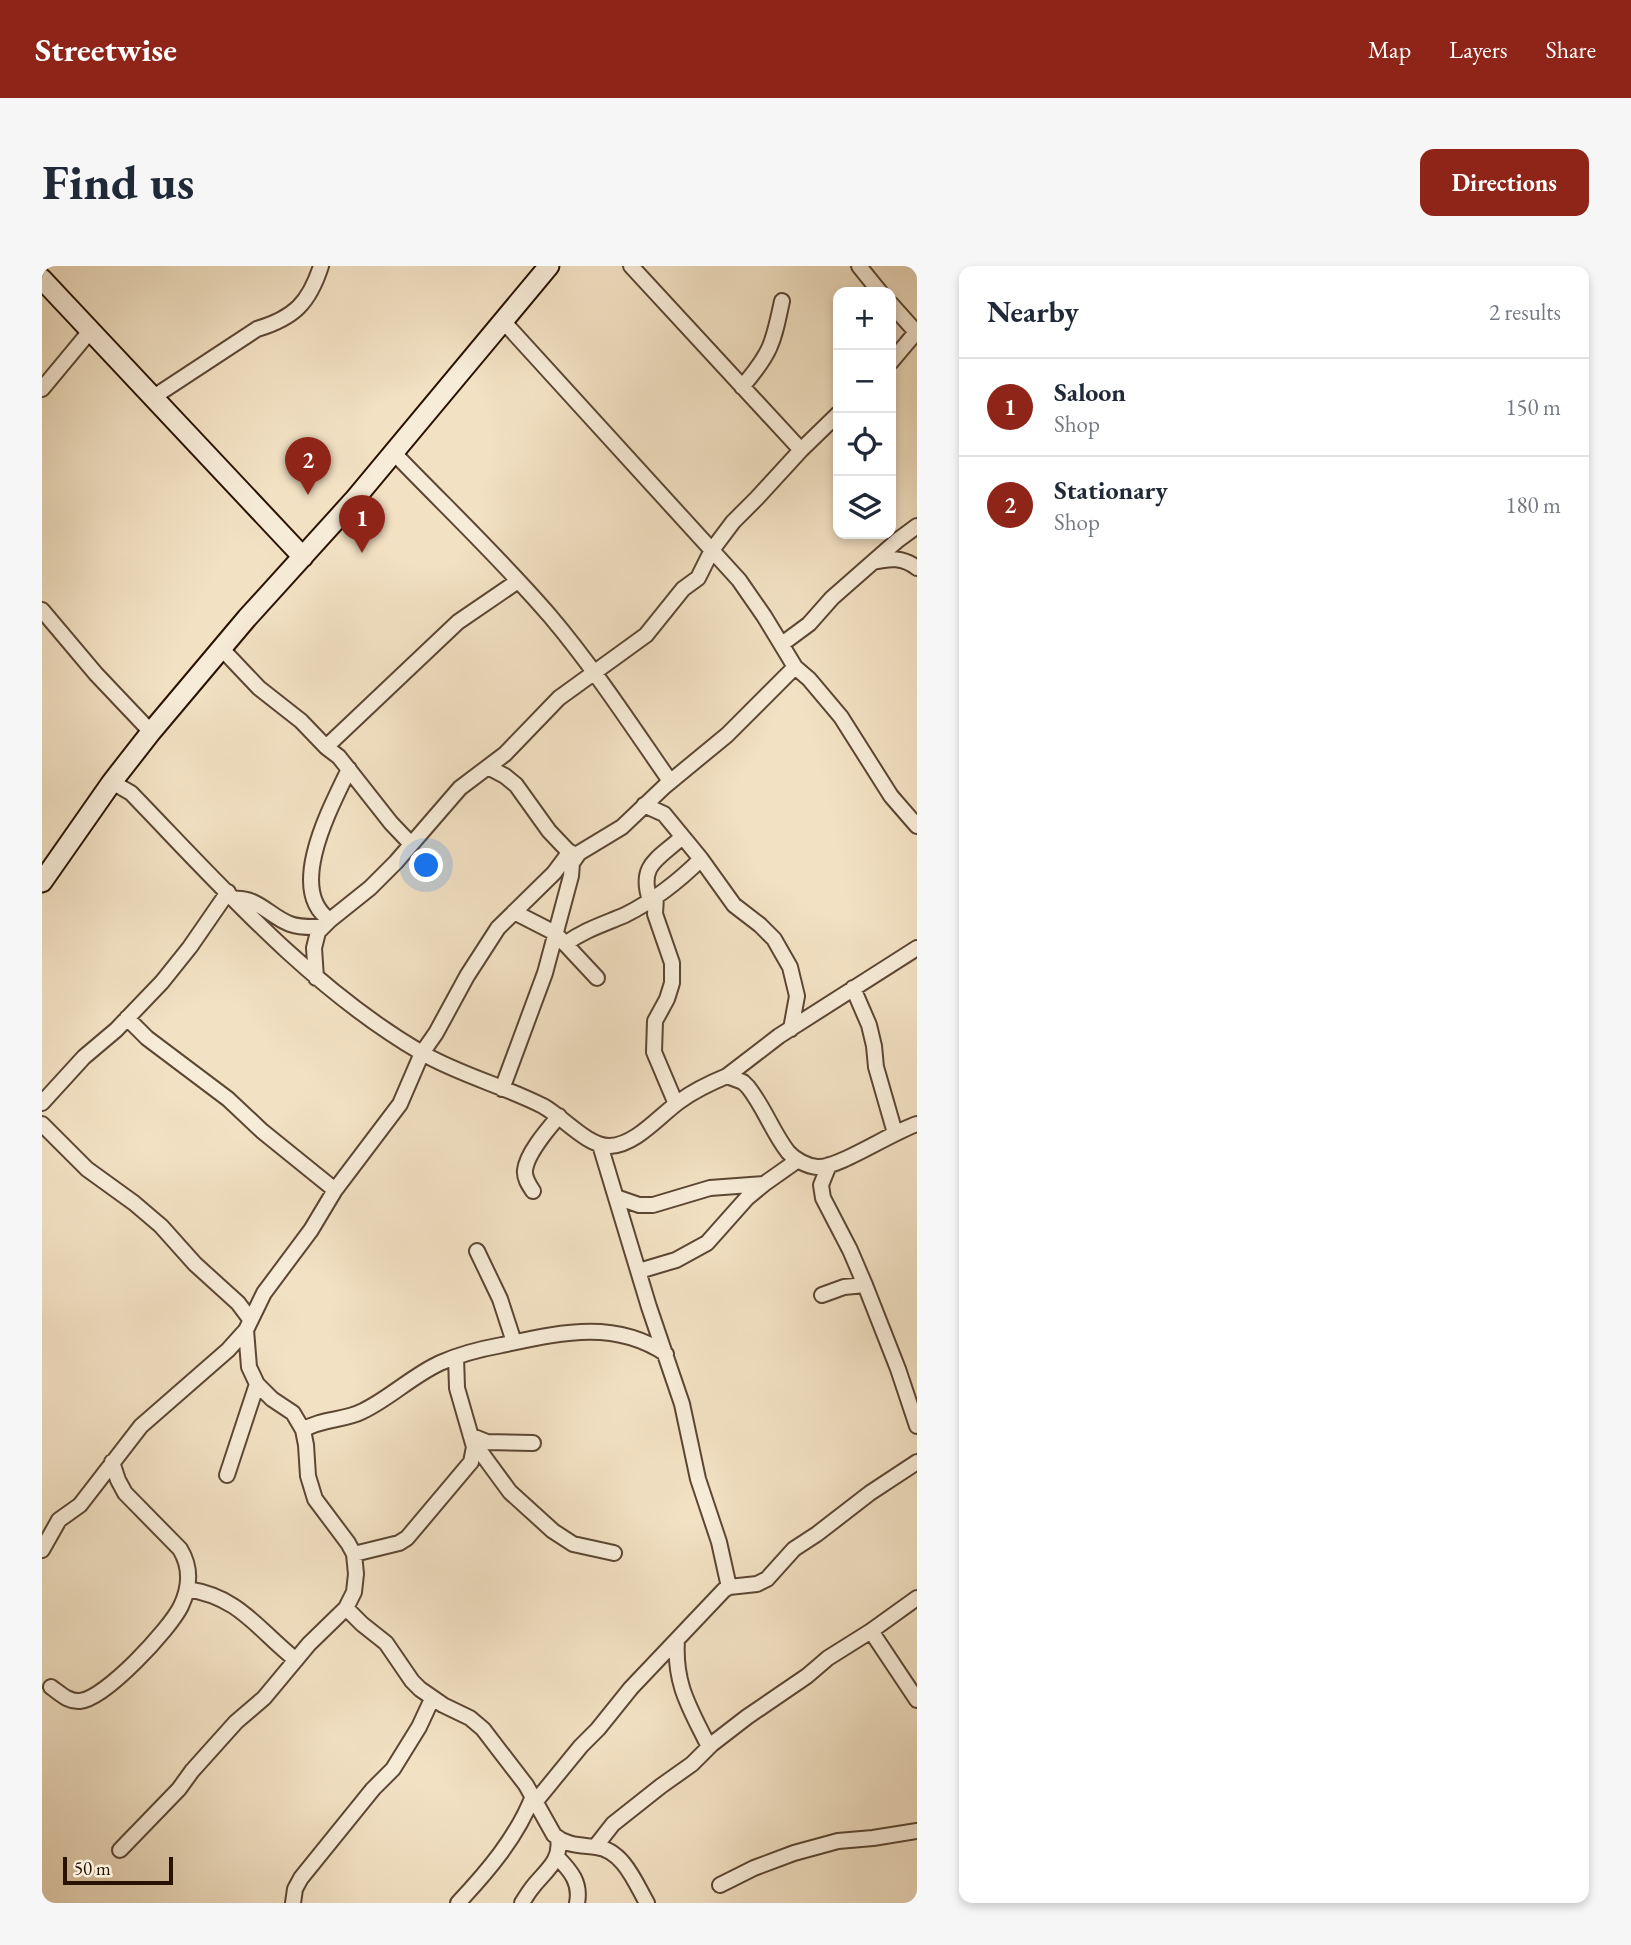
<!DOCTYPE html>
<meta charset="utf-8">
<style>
:root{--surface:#fff;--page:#f6f6f7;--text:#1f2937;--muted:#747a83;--line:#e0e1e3;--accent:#8f2418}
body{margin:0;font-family:"EB Garamond",serif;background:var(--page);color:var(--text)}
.controls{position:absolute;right:21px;top:21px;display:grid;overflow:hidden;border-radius:14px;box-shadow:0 4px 10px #0003}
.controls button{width:63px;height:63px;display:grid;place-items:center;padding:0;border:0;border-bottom:2px solid var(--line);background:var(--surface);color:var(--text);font:35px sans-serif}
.scale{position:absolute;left:21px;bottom:18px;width:110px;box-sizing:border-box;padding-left:7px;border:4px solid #2a1203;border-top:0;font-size:19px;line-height:24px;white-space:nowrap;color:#2a1203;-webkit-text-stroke:5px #f7ecd8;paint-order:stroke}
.you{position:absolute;left:385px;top:600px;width:24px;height:24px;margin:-18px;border:5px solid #fff;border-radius:50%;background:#1a73e8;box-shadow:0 0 0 10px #1a73e833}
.badge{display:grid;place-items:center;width:46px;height:46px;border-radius:50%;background:var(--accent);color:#fff;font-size:23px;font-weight:700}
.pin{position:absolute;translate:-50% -58px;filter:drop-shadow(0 2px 4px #0008)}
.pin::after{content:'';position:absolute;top:37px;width:24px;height:21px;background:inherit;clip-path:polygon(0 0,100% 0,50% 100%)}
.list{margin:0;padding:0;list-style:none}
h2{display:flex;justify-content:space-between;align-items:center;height:91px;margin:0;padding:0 28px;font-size:30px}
h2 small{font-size:23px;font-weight:400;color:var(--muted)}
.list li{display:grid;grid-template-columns:46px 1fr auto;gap:21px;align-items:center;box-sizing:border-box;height:98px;padding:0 28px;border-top:2px solid var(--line)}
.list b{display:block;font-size:26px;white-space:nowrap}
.list p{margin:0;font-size:23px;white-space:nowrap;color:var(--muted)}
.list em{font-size:23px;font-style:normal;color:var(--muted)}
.icon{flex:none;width:38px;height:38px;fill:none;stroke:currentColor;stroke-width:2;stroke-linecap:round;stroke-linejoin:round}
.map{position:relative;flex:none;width:875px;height:1637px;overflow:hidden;border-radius:14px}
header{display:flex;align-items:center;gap:42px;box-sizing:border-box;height:98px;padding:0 35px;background:var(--accent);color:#fff}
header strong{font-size:33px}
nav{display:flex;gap:38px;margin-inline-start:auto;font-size:24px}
.intro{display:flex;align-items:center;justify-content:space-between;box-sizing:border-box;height:168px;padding:0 42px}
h1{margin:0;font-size:49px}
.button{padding:18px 32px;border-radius:14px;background:var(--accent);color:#fff;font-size:24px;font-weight:700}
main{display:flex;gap:42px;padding:0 42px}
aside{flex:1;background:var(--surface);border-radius:14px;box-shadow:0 4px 10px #0003}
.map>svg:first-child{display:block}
</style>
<header>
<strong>Streetwise</strong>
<nav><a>Map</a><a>Layers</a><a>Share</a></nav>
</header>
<div class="intro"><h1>Find us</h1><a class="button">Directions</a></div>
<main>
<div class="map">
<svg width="875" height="1637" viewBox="0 0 875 1637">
<rect width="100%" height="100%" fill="#f2e1c3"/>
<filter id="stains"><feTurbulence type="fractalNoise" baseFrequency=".00286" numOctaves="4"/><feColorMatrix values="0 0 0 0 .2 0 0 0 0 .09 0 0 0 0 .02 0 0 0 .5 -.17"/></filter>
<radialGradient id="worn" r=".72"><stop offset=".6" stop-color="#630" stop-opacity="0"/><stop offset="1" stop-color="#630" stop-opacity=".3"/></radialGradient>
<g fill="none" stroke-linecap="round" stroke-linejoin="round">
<g stroke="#5c4633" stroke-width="18">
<path id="street" d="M589,0L759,184
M817,0L838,26
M849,38L874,66
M461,55L697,314L722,350L753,401L767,413L799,451L849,530L875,560
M849,96L875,65
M700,121C729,87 731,78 740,35
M0,123L49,64
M110,132L215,63C252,52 267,37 279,0
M352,187C404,241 459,293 508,350C552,402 589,459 628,515
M831,296C848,292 861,291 875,302
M0,344L54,408L109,466
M740,378L767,358L790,332L856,274L875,260
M179,382L217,422L259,455L284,481L297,491L349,557L369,578
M284,481L416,356L476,315
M446,501L463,510L474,519L507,565L526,585L534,589
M70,516L89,527C178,619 268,722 380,787C418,809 462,820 501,840C521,851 546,881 568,880C594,879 618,849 638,835C653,824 668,817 685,810L701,816L706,821C722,841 731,867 746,886C753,894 765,900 775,901C795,903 850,866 875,858
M602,539L622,548L659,593L692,639L718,659L732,673L748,701L755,730L749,763
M614,630L613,648L630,697V717L625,733L613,755L612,786L634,838
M192,633C216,631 227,650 248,658C258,662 270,661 281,661
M608,634C596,598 617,593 640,571
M472,646L513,667L555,712
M288,654C243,624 290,539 307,503
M523,678C542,664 562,658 583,649C611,635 637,615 659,593
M274,712L272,682L276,666L288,654L328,622L354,596L418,522L463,488L517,432L604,369L641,323L656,312L670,284L691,256L715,232L759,184L796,148
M811,722L827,759L832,780L834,801L853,867
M85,752L105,772L186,833L220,865L293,924
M685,810L737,770L875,682
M460,823L503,707L529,610L530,597L537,587L580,561L623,520L685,469L753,401
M0,837L42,791L74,764L120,716L148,681L186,626
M0,858L45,903L92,937L119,960L153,998L196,1037L208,1053
M558,879L607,1041L640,1138L656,1213L677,1276L687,1321
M787,899L779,919L781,932L808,984L823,1019L856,1103L875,1160
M491,925C487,919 482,912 483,904C485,887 506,863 517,850
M574,931L597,939H611L668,922L722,918
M435,985L458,1033L472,1076
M597,1005L634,994L665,977L705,932L722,918L756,894
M780,1029L802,1021L823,1019
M261,1164C280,1152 302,1155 321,1145C348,1132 370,1110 398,1097C418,1088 438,1083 460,1079C517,1067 572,1053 624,1088
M430,1170L445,1176L491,1177
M432,1177L468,1226L511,1265L531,1278L572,1287
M185,1209L215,1118
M0,1284L17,1254L38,1239L99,1160L186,1084L204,1064L222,1027L269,964L293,924L358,838L380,787L394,767L425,710L456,662L512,607L524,591L526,585
M312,1288L357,1277L365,1272L429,1196L432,1181L415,1122L414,1091
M145,1323C198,1331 215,1363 254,1394
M304,1342L320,1358L344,1377L370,1415L378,1423L401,1439L428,1452L441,1463L484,1519L512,1569C525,1580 538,1579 554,1581C581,1584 593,1616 605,1637
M829,1365L875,1434
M635,1374C632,1419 648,1442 667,1481
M9,1421C18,1427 26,1436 38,1435C63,1433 128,1363 139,1340C148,1321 149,1301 138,1283L83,1227L76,1214L70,1196
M494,1535L539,1480L556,1463L589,1422L682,1324L687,1321L715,1318L725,1313L752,1283L775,1268L828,1227L875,1196
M553,1581L571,1558L619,1520L650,1498L670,1478L705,1451L765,1410L786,1392L829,1365L875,1332
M78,1584L137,1523L150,1505L194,1456L222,1432L267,1378L304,1342L312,1326L314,1308L312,1288L306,1277L273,1233L266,1210L264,1179L261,1164L251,1147L230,1133L215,1118L207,1101L204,1064
M515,1591C529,1605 539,1617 535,1637
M678,1619L712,1602L752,1587L796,1575L831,1572L875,1565
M251,1637L253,1623L259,1612L331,1523L351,1503L377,1461L390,1433
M416,1637C446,1605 475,1571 491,1530
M480,1637C483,1632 486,1627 490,1622C502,1606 520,1595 516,1573"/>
</g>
<g stroke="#2a1203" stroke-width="23">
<path id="secondary" d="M0,13L261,291
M0,616L70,516L109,466L205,352L312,234L507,0"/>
</g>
<use href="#street" stroke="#f7ecd8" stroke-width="14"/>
<use href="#secondary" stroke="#f7ecd8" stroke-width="19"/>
</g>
<rect width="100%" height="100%" filter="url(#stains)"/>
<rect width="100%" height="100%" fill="url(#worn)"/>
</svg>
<div class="controls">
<button>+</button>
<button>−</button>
<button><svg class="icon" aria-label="locate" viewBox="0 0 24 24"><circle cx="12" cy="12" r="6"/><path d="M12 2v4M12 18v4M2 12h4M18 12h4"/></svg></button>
<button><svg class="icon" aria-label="layers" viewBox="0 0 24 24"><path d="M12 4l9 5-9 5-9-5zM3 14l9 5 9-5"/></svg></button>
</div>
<div class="scale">50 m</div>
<div class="you"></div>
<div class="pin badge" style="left:320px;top:287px">1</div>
<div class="pin badge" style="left:266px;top:229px">2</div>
</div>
<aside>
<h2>Nearby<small>2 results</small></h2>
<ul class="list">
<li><span class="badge">1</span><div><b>Saloon</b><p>Shop</p></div><em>150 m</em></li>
<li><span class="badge">2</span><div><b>Stationary</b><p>Shop</p></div><em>180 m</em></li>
</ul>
</aside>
</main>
